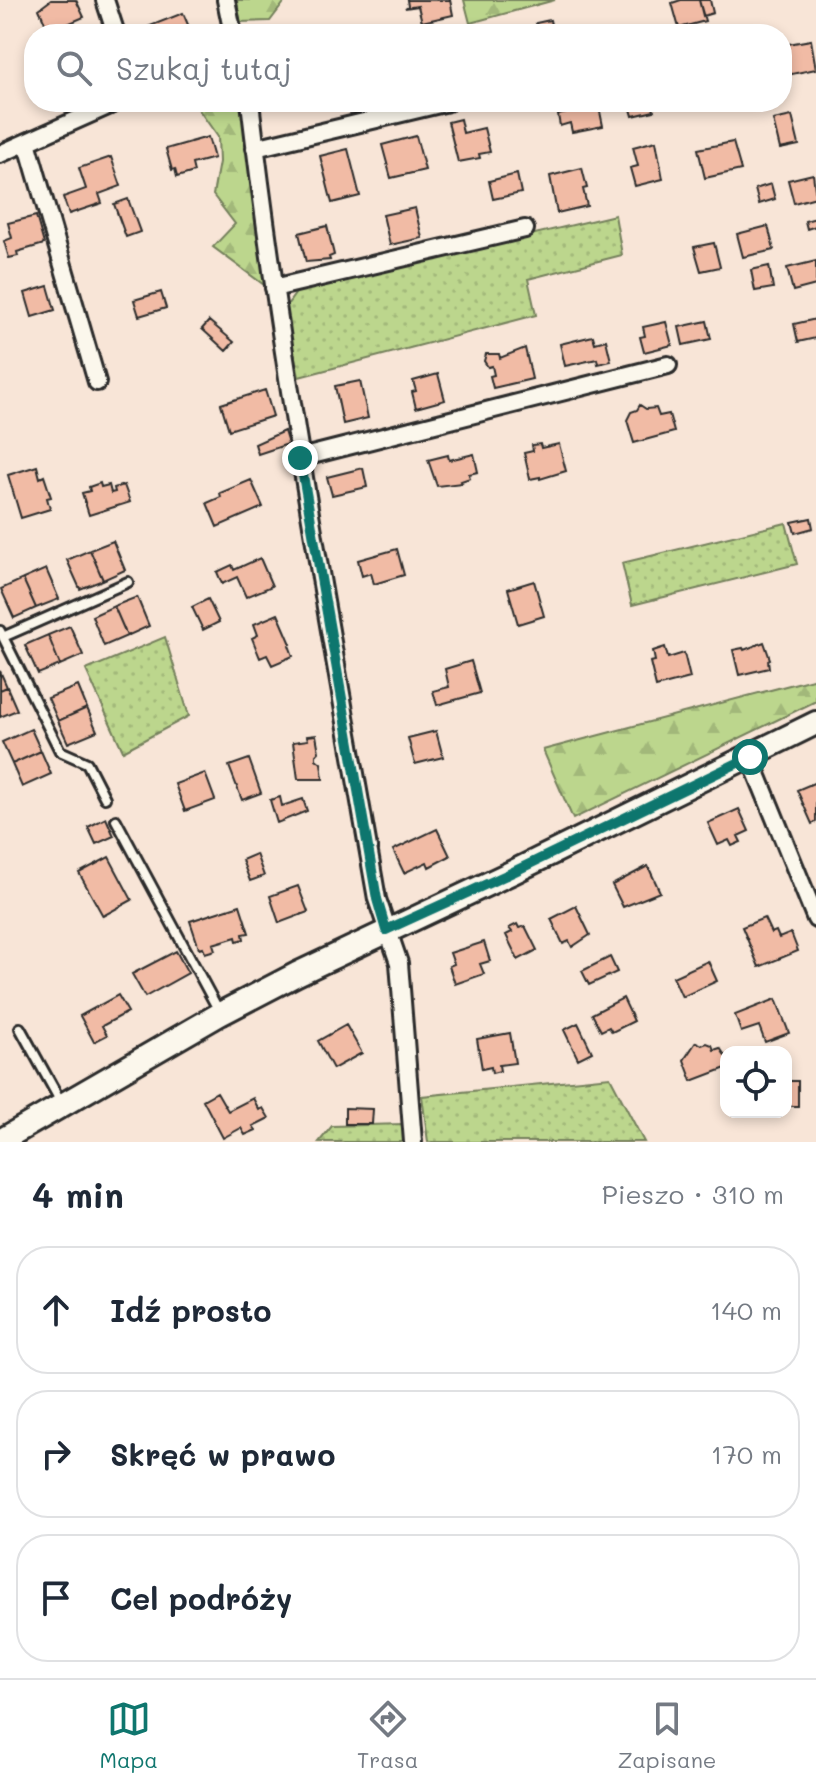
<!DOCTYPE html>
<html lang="pl">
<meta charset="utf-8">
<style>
:root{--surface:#fff;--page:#f6f6f7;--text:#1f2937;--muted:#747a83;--line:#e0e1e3;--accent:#0f766e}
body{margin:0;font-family:Mali,sans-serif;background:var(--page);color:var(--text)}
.controls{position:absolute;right:24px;bottom:24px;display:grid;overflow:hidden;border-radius:16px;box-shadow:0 4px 12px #0003}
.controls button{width:72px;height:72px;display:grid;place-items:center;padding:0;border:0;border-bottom:2px solid var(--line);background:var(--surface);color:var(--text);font:40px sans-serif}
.stop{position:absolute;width:24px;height:24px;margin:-18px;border:6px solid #0f766e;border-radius:50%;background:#fff}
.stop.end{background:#0f766e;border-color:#fff;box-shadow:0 2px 8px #0008}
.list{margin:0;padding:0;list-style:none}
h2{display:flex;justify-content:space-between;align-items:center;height:104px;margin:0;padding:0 32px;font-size:34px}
h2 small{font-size:26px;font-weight:400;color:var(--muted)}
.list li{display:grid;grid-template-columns:52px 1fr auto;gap:24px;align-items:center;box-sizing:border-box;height:128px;margin:0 16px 16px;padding:0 16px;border:2px solid var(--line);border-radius:32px}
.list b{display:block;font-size:30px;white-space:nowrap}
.list em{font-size:26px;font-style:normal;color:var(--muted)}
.icon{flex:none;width:44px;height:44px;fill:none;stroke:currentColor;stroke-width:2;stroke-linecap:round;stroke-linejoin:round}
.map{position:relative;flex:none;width:816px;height:1142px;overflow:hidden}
.search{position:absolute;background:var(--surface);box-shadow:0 4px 12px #0003;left:24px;right:24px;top:24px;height:88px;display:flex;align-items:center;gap:20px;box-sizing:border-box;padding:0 28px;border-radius:32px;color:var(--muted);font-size:30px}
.sheet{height:536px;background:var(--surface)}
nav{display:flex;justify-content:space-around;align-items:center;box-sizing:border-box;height:112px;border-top:2px solid var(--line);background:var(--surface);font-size:22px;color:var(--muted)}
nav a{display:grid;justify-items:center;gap:4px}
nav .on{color:var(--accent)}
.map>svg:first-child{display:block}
</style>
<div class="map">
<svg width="816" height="1142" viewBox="0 0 816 1142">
<defs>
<pattern id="grass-dots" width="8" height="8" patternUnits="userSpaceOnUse" patternTransform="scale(2)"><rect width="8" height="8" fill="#bcd68d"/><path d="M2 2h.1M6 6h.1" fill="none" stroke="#a2b87a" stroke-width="1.8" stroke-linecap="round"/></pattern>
<pattern id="forest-firs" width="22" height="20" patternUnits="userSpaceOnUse" patternTransform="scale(2)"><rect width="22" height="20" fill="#bcd68d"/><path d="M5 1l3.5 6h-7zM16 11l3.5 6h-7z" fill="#a2b87a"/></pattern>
</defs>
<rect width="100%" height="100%" fill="#f8e5d7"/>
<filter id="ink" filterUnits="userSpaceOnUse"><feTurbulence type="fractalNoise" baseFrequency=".0125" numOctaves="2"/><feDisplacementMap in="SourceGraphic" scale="16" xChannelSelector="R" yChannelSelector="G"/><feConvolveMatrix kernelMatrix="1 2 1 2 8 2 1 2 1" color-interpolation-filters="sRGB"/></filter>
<g filter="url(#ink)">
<path fill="url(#grass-dots)" stroke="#74805c" stroke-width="2" d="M615,215L622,255L528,279L536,315L299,377L285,308L298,290Z
M786,523L797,564L632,605L622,563Z
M165,637L189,716L123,751L86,670Z
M610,1077L644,1142H428L422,1096Z
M403,1124L404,1142H319L332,1126Z"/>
<path fill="url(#forest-firs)" stroke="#74805c" stroke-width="2" d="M237,0H286L270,21L240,22Z
M464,0H555L470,23Z
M196,102H243L272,291L213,247L235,224L213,195L219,162L218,137L197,107Z
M816,678V701L573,819L543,750Z"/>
<path fill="#f1bba5" stroke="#2b2b2b" stroke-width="2" d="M76,0L84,17L49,32L39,9L51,0Z
M407,0H450L453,15L422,22L418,6L405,8L408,6Z
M681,0H699L705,21L679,28L672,3Z
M699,0H710L713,13L703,16Z
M183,13L192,34H147L145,28Z
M550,20L553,34H521L537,28L536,23Z
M811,40L816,69L782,76V45Z
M565,102H598L603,126L572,132L570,123L560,126L558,115L567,113Z
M629,102H652L654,111L633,116Z
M792,116L799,145L780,149L773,120Z
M460,119L463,133L484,128L490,152L479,154L480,158L458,162L448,122Z
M416,136L425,170L391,178L382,145Z
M208,137L214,158L192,164L194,172L177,177L175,169L172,170L166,149Z
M656,141L663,179L635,186L630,168L638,166L633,147Z
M733,142L741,170L705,178L698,149Z
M348,149L360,196L332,203L320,156Z
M111,157L121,186L99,194L102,203L69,214L63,197L86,189L79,168Z
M582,168L587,188L583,189L587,206L557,213L550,176Z
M517,174L521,193L493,199L489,181Z
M813,174L816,197L794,203L788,180Z
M771,184L775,199L759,204L755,189Z
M128,199L140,232L126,237L114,204Z
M415,208L422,238L390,245L383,215Z
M36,216L44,244L17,252L18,256L9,258L4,241L12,238L8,223Z
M816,218V226L807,229L805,221Z
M327,226L334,255L329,257L330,260L306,262L299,233Z
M768,226L774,250L743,257L737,234Z
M714,243L720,267L701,271L694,247Z
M816,261V285L793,291L787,268Z
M769,266L773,288L755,291L751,270Z
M48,286L55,310L32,317L25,293Z
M161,292L166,308L139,316L134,300Z
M816,319V338L798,342L794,324Z
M209,321L234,342L226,351L202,329Z
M707,321L711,339L683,345L679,327Z
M666,322L672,345L644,352L640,337L645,336L643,327Z
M593,336L595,343L606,340L611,361L598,364L597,359L565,366L560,344Z
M525,348L532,379L493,388L490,376L494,375L492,366L488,367L484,361L486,354H499L500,358Z
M438,374L445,400L416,408L412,392L416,391L413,381Z
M360,381L368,418L343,424L335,386Z
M265,390L273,416L229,430L221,404Z
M640,405L646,409L656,408L659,416L669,414L674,432L634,443L627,420L631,412L637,410Z
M284,431L288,444L258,454L255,444Z
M540,444L541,448L559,444L566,471L540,479V477L530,479L524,453L533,451L532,445Z
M474,454L478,472L469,474L470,478L461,481L462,483L437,486L428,460L448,455L449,460Z
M37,466L40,478L44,476L51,497L47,498L50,509L21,518L8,475Z
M363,468L367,487L332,495L327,477Z
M251,480L263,507L217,527L207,503L221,497L220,493Z
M100,483L101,487L109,485L111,493L115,492L114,488L124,485L130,502L89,515L82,493L90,491L89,487Z
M811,518L813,528L795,533L792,522Z
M113,541L125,570L103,580L90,550Z
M397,549L404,575L374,584L371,573L362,576L358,560Z
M90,550L103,580L80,589L67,560Z
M260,558L272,586L246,597L237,577L222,584L217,572L232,565L234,570Z
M46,569L59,599L36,608L23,579Z
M23,579L36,608L14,618L1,589Z
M534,581L544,616L518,624L508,589Z
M137,597L149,626L127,636L114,606Z
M208,599L219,622L203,630L192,607Z
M114,606L127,636L104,646L92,616Z
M278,614L291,644L289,645L293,656L272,665L267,655L260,658L252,638L258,635L254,624Z
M70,626L83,655L60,665L48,635Z
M48,635L60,665L38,674L25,645Z
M764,642L770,659L768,660L769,668L739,675L733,650L743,648L744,650Z
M665,647L668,658L684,653L690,678L656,687L650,662L655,661L653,651Z
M471,661L480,693L437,705L433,691L449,687L445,669Z
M0,671L7,687L0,690Z
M78,686L87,708L58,721L48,698Z
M7,687L17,710L0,717V690Z
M87,708L97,731L68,743L58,721Z
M31,729L41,751L12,764L2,742Z
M436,731L443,757L415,764L408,738Z
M316,735L319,752L316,755V759L321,763L323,779H298L293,742L308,740L307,736Z
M41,751L51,774L22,787L12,764Z
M249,759L261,793L242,800L229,766Z
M205,773L215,800L185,811L175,784Z
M816,782V822L812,824L797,790Z
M280,797L282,806L303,799L307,811L277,823L270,800Z
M739,809L749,831L738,836L741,842L732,846L729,840L718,845L708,823Z
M106,818L114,836L96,844L88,827Z
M437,829L450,856L429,867L427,862L404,873L393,850Z
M256,854L264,876L250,881L242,860Z
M109,857L132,900L103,916L79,873Z
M648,866L660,892L623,907L612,885Z
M298,886L308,912L279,923L270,896Z
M240,905L249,933L243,934L244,939L237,941L236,937L213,944L215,950L205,953L203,947L199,948L190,921Z
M576,906L590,935L572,947L569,941L563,944L551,919Z
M764,918L771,933L776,931L779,938L791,933L798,951L759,967L742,927Z
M517,924L519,928L525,926L537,950L518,960L506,935L512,932L509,928Z
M484,942L490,961L480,964L484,974L455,984L449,966L454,964L450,953Z
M176,951L188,973L145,997L132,974Z
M610,957L617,972L589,985L582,971Z
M708,961L717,981L682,997L673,977Z
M118,995L128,1012L102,1026L107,1035L94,1042L80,1016Z
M623,998L634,1021L612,1032L609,1027L601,1031L592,1014Z
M776,999L789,1033L765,1042L759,1026L741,1032L735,1015Z
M578,1023L592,1052L578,1059L564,1030Z
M346,1025L362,1053L333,1069L318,1041Z
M510,1033L515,1063L499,1065L500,1071L492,1073L491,1067L482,1069L477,1039Z
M696,1042L702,1045L707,1043L712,1045L714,1050L720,1048L726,1057V1068L692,1081L684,1060Z
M786,1081H798V1106H787V1109Z
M217,1092L228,1111L253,1098L259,1110L263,1108L269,1118L253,1126L256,1130L245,1135L241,1128L223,1138L203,1100Z
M345,1108L373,1109L372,1124H345Z"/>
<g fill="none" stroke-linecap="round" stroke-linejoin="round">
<g stroke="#2b2b2b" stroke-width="14">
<path id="lane" d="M0,631L60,751L87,763L105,798
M3,637L128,582
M116,820L220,1013
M20,1028L62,1104"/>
</g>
<g stroke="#2b2b2b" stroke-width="22">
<path id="street" d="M105,0L116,34
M226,0L233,34
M250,102C281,369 331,634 377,899L399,963L413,1142
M27,142L97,382
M255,148L448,102
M0,154L117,102
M274,288L525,229
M300,458L668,365
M750,757L816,919"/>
</g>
<g stroke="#2b2b2b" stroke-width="28">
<path id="secondary" d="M0,1141L220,1014L297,974L513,872L816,723"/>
</g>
<use href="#lane" stroke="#fbf7ec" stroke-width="8"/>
<use href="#street" stroke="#fbf7ec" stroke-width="16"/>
<use href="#secondary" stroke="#fbf7ec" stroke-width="22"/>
</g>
</g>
<g fill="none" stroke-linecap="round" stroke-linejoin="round" filter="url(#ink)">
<path stroke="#0f766e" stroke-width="10" d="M300,458L377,899L386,930L513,872L750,757"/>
</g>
</svg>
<div class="controls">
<button><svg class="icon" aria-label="locate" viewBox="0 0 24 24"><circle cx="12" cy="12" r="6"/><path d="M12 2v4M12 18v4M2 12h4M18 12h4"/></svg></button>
</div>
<div class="stop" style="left:750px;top:757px"></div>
<div class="stop end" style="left:300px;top:458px"></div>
<div class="search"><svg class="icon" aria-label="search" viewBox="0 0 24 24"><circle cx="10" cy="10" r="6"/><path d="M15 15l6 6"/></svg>Szukaj tutaj</div>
</div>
<section class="sheet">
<h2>4 min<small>Pieszo · 310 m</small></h2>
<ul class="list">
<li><svg class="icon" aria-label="ahead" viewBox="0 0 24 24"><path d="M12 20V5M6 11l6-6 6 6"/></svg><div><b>Idź prosto</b></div><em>140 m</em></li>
<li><svg class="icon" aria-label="right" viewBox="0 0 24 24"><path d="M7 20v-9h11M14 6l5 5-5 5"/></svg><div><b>Skręć w prawo</b></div><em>170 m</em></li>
<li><svg class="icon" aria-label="arrive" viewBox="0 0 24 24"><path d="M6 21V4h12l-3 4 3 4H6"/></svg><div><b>Cel podróży</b></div></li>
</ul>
</section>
<nav>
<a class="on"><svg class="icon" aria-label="map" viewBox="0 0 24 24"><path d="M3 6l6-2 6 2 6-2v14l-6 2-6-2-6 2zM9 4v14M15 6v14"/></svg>Mapa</a>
<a><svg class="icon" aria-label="directions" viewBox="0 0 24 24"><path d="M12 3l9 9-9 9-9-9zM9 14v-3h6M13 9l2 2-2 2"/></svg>Trasa</a>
<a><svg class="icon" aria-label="saved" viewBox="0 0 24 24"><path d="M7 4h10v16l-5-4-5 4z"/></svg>Zapisane</a>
</nav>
